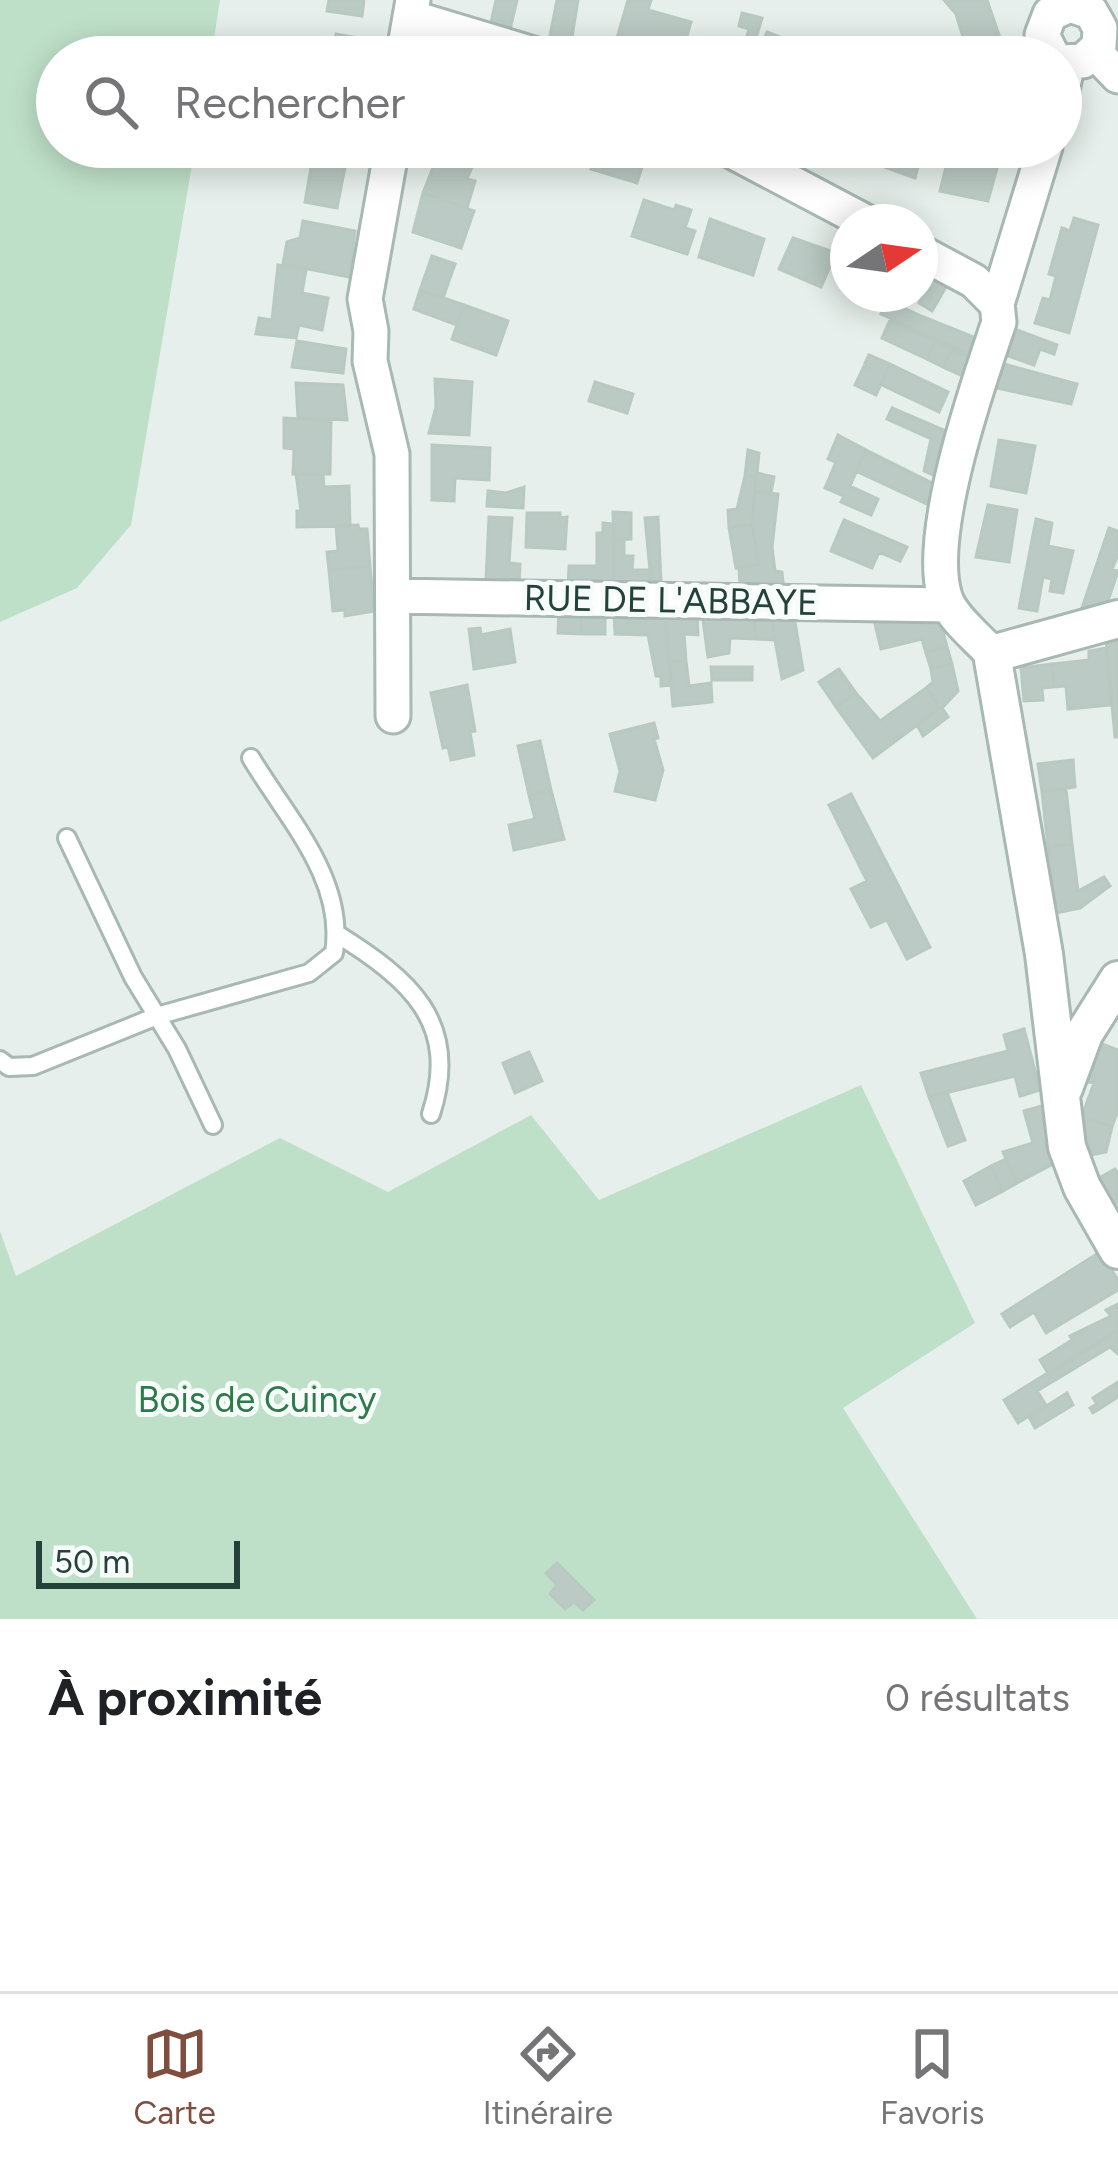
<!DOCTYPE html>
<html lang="fr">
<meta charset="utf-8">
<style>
:root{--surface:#fff;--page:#f6f6f6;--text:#202124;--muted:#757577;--line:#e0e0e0;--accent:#7f4e3f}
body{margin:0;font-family:Figtree,sans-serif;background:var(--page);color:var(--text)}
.compass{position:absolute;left:830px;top:204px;width:108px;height:108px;border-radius:50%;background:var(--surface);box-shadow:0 6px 30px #0003;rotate:77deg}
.scale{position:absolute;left:36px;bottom:30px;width:204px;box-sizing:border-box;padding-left:12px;border:6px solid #24423a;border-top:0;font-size:33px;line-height:42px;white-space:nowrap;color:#24423a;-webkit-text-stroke:9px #f7fbf9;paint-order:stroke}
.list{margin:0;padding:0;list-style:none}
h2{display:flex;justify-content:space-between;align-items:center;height:156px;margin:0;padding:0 48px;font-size:51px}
h2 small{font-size:39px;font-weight:400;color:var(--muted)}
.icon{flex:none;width:66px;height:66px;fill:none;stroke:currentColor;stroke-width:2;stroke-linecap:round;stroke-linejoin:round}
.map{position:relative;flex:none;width:1118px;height:1619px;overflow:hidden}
.search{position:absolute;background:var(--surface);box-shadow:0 6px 30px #0003;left:36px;right:36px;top:36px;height:132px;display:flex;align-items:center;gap:30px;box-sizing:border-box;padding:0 42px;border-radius:66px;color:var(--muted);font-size:45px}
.sheet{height:372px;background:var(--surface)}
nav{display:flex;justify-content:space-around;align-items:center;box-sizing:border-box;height:168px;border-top:3px solid var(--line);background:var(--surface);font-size:33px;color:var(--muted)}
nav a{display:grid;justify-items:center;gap:6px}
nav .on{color:var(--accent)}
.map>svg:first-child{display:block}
</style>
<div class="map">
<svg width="1118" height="1619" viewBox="0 0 1118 1619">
<rect width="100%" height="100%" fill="#e6efeb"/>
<path fill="#bfe0c8" d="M0,0H220L211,57H57V147H195L131,525L77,588L0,622Z
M861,1085L975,1323L843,1408L977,1619H0V1231L16,1276L280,1138L388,1192L531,1115L599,1200Z"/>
<path fill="#bbcac4" stroke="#b8c9c2" stroke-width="3" d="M329,0H364L362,16L327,11Z
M496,0H517L508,38L489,32Z
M557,0H578L571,43L580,46L579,57L547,51Z
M628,0H651L648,10L691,22L681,57H654L656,49L617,38Z
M944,0H987L999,35L964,40L956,14Z
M742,13L762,18L752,52L743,50L749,29L739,26Z
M767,32L783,38L775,57H757Z
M336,34L358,38L354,57H332Z
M441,147H466L465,151L475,155L472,167L438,155Z
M598,147L648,148L637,183L591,169Z
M743,147H802L789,171Z
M853,147H923L915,178L851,155Z
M314,151L347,157L337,208L305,202Z
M438,155L472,167L467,179L475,181L467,208L423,193Z
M949,155L997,168L988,201L940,191Z
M423,193L474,211L461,248L413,232Z
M644,200L674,210L676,205L691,210L685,228L695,231L687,254L632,236Z
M1074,218L1098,225L1069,333L1035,323L1043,298L1050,300L1056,276L1049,274L1062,228L1070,231Z
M710,219L764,239L753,275L699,257Z
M303,221L355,231L349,277L283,264L287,242L300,238Z
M793,238L836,253L821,287L779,269Z
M432,256L455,264L443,298L420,290Z
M278,265L306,270L302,293L328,298L322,330L299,325L296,338L256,334L259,318L272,320Z
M936,272L950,280L932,311L919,303Z
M420,290L464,305L457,325L414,309Z
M887,300L921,316L981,340L973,356L881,314Z
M464,305L508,321L496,355L452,339Z
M890,320L935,341L927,359L882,338Z
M1012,328L1057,345L1054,354L1040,349L1034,365L1003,354Z
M297,341L346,349L343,373L292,367Z
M935,341L952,349L943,367L927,359Z
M952,349L975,359L969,379L943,367Z
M869,355L890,364L876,395L855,385L864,366L870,368L865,363Z
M890,364L948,392L939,412L880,384Z
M1004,364L1077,384L1071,404L997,388Z
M435,379L472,382L469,435L429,433L436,407Z
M595,382L633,394L627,413L589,401Z
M296,383L343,385L347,420L298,418Z
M892,408L955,435L944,480L924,471L931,439L887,419Z
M284,418L331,421L330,474H293L294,449L284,448Z
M838,435L866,450L850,486L878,499L871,515L841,502L844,496L825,488L836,462L828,459Z
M999,440L1035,446L1026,493L991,486Z
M432,445L490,448L489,480L455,478L454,501L432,500Z
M748,450L759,453L757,473L774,477L771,493L755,491L756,477L745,476Z
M866,450L936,485L927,504L856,471Z
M296,474H323L324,487L349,486L350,526L297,527V511H301Z
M745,476L756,477L752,525L729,527L728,510L737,509Z
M524,487L523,508L487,506L488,491L506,493Z
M755,491L778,494L772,547L775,571L782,572L784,593L764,592L760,583L740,585L739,567L759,565L752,525Z
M988,505L1017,510L1009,562L976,557Z
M613,512L631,513V539L614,540Z
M527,513H560V518L567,517L565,549L526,547Z
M489,517L512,518L509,563L520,564L519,589L508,582L486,580Z
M658,517L661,581H651L645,518Z
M1036,519L1052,523L1048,546L1073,551L1063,593L1050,591L1052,579L1043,577L1037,611L1019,608Z
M844,520L907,547L900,561L879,552L872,568L831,551Z
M603,523L614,524V591L568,590L569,566H597V533H603Z
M358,525L359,529H367L370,566L329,570L327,552L338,551L336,526Z
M752,525L759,565L736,568L729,527Z
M1109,528L1118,531V555L1112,569L1118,571L1106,607L1081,611Z
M614,540H624V556H633L632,570H651V593L614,591Z
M370,566L374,611L345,616V610L333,611L329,570Z
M937,608L947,647L926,653L922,639L881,649L872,612Z
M559,610L581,611V634L558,633Z
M793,610L803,670L782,679L770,613Z
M581,611H605V634H581Z
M614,611L664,612L672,685L661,686V676H656L648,635L615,634Z
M664,612L697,613L698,635L684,634L686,661L669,662Z
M702,613H754L756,639L730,638L729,653L708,657Z
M754,613H770L775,640L756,639Z
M480,628L481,635L510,629L515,662L474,669L469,629Z
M1118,637V737H1115L1106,640Z
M947,647L952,664L931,669L926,653Z
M1107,648L1111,705L1068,709L1066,686L1054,687L1052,664L1089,660V651Z
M686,661L689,686L711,683L712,702L673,706L669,662Z
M952,664L958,691L942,708L948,717L923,736L917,725L940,708L926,688L933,682L931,669Z
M1052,664L1054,687L1042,688L1043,700L1024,701L1021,668Z
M711,667H752V680H712Z
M839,669L856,693L836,707L819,682Z
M467,685L475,731L470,732L474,755L451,760L448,747L443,748L431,693Z
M926,688L940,708L873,758L836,707L856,693L880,721Z
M654,723L658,738L654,739L663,770L655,800L615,791L620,771L610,734Z
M540,741L551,790L529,795L518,746Z
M1073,760L1075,787L1042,792L1038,764Z
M1066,789L1072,844L1048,847L1042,792Z
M551,790L564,839L514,850L509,825L535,819L529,795Z
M851,794L930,947L907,959L887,920L871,927L851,889L867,881L829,805Z
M1072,844L1078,891L1104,877L1110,886L1080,908L1056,913L1048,847Z
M1024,1029L1040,1090L1020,1096L1015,1076L929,1097L921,1073L1008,1051L1004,1035Z
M1097,1042L1118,1050V1110L1112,1127L1082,1116L1094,1083L1082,1081Z
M529,1052L542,1081L515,1093L503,1063Z
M947,1092L965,1140L948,1146L929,1097Z
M1045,1105L1059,1161L1017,1183L1003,1152L1033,1143L1024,1111Z
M1082,1116L1112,1127L1106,1152L1091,1155Z
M1006,1159L1017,1183L1003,1191L991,1166Z
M991,1166L1003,1191L976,1205L964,1181Z
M1115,1169L1118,1174L1116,1208L1099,1178Z
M1100,1252L1118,1280V1290L1046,1333L1034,1312L1010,1327L1002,1314Z
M1118,1304V1330L1049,1375L1040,1360L1072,1340L1070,1336L1111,1316L1106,1310Z
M1118,1330V1354L1110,1347L1037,1391L1046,1405L1018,1423L1004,1400Z
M1118,1382V1397L1093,1413L1090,1408L1097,1404L1093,1398Z
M1067,1393L1073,1405L1035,1428L1029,1417Z
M557,1563L594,1600L583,1610L574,1602L565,1609L550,1594L557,1585L546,1573Z"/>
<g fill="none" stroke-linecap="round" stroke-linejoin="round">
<g stroke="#a8b8b2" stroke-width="22">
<path id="service" d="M67,838L133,977L177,1049L213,1125
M337,934C409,979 461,1022 431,1114
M0,1060L9,1067L33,1066L157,1016L309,973L334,953C346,879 286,817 251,758"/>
</g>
<g stroke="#a8b8b2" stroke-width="39">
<path id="minor" d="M410,17L543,57
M1095,52L1118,76
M403,57L413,0
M1053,57L1042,35L1050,14L1070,5L1091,12L1100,28L1099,46L1083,61L1061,62
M1061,94L1068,63
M392,147L365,299L371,331L370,361L392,454L393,716
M724,147L866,222
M920,252L974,281L997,304
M394,596L948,605
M992,654C978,638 951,617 945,597C925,535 978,384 999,322L997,304L1045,147"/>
</g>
<g stroke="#a8b8b2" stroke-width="42">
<path id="tertiary" d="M1118,619L992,654L1044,954L1067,1147L1082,1187L1118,1250
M1064,1088L1084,1034L1118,980"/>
</g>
<use href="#service" stroke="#fff" stroke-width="16"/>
<use href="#minor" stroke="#fff" stroke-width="33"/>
<use href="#tertiary" stroke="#fff" stroke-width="36"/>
</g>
<g text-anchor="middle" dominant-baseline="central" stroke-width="10" stroke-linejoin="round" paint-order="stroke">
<g font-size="36" fill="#24423a" stroke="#f7fbf9">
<text transform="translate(671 600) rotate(1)">RUE DE L'ABBAYE</text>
</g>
<g font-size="36" fill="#2d7a4b" stroke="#f7fbf9">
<text x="257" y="1399">Bois de Cuincy</text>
</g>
</g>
</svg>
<svg class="compass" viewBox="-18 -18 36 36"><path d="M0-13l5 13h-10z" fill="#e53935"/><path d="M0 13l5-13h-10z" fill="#757577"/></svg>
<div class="scale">50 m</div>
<div class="search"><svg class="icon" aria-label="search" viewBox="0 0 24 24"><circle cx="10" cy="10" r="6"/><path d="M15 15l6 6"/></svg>Rechercher</div>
</div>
<section class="sheet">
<h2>À proximité<small>0 résultats</small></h2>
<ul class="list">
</ul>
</section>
<nav>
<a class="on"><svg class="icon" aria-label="map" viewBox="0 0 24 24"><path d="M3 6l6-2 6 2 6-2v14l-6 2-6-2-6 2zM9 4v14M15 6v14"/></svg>Carte</a>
<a><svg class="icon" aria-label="directions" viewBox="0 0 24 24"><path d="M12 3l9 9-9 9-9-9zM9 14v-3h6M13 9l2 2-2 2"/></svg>Itinéraire</a>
<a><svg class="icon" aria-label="saved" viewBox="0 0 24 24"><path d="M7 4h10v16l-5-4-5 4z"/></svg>Favoris</a>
</nav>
